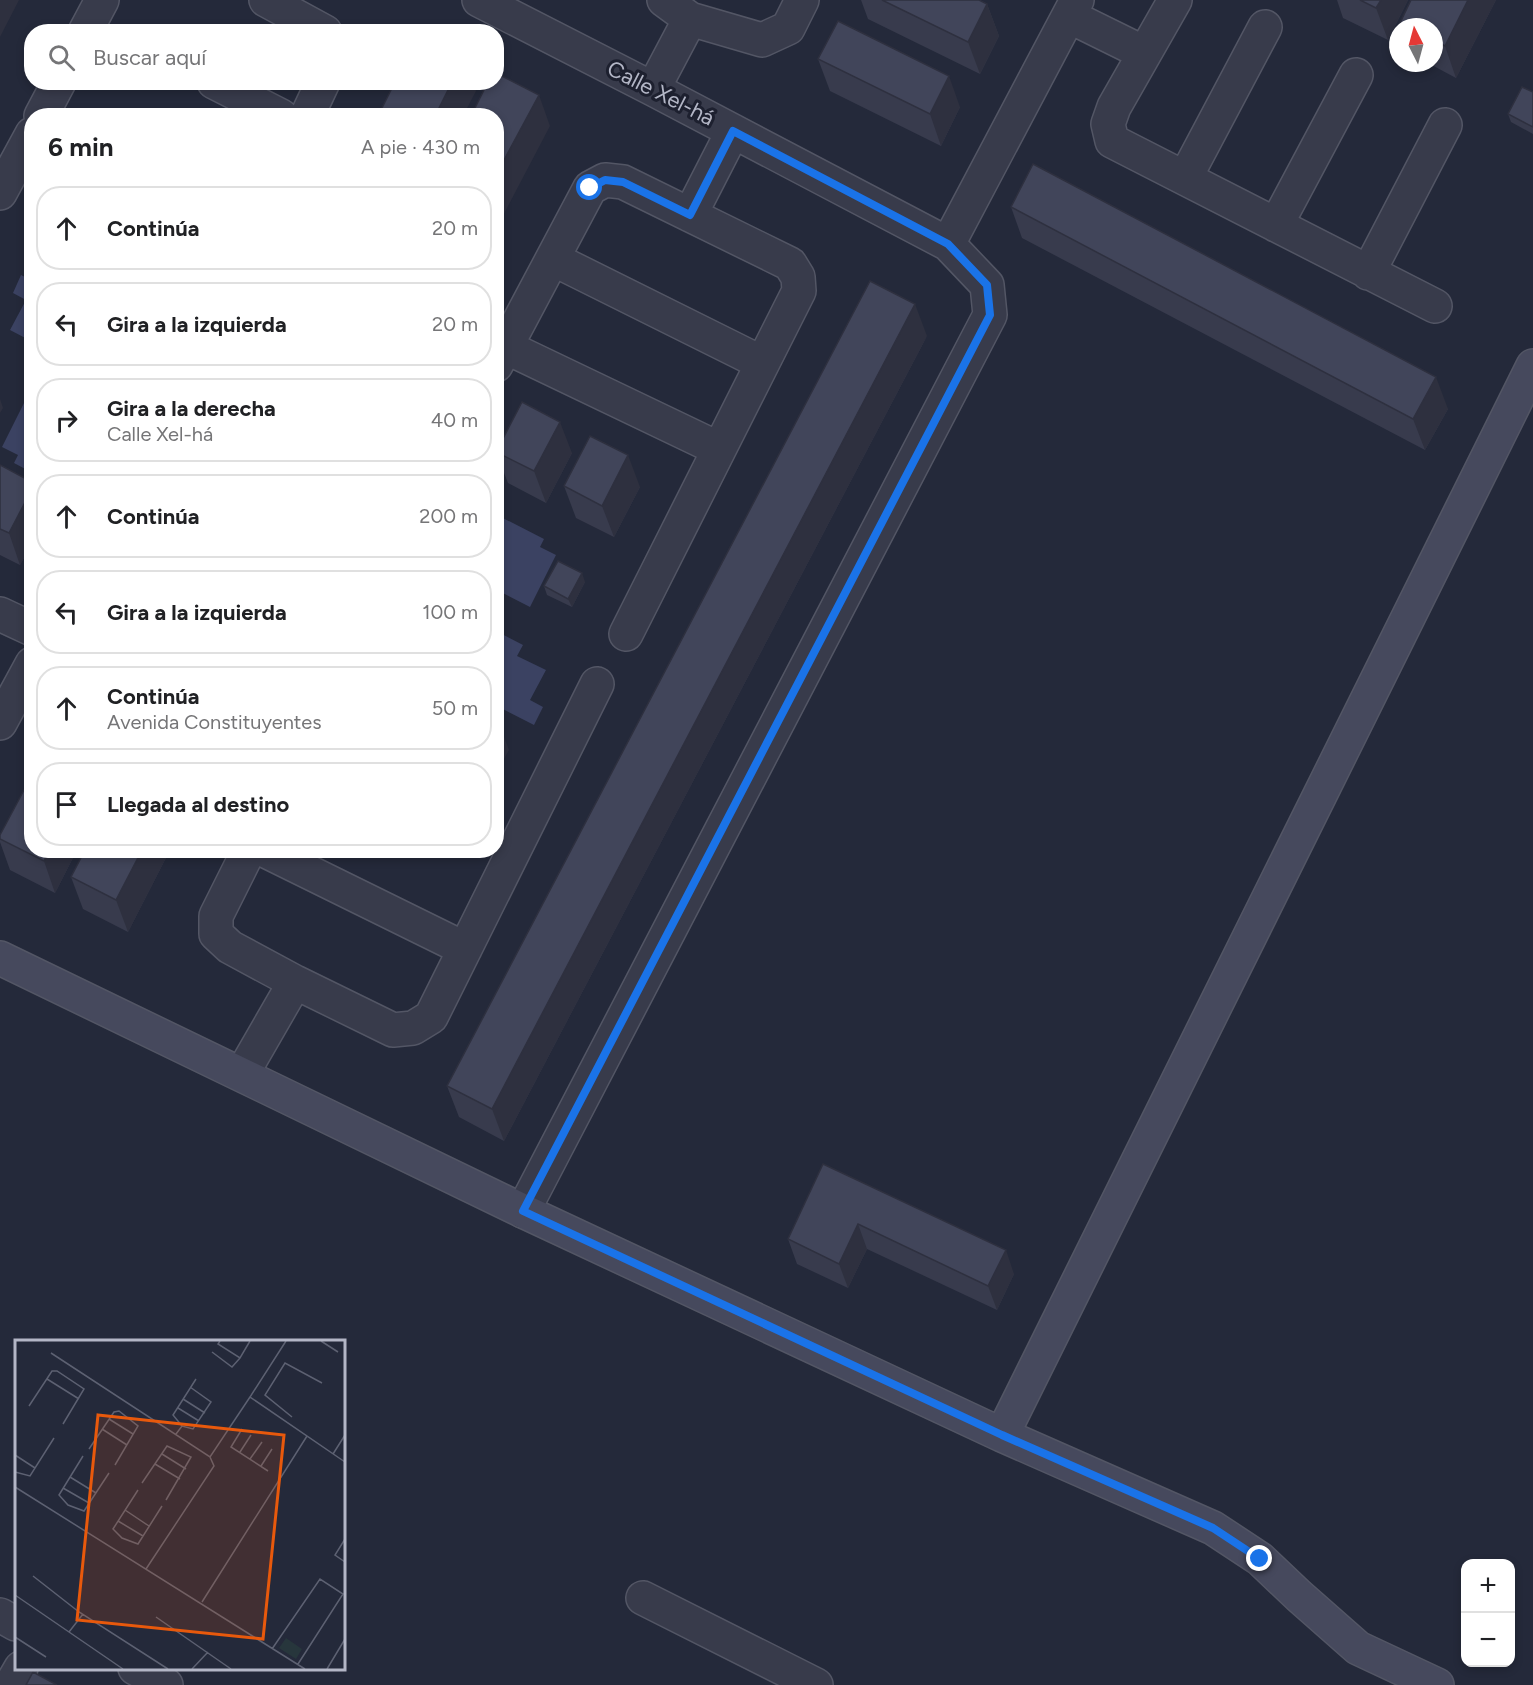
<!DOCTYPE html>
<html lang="es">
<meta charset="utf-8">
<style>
:root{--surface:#fff;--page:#f2f2f2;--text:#202124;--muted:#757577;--line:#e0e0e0}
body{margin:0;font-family:Figtree,sans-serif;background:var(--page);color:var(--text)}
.controls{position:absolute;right:18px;bottom:18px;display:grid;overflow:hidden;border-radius:12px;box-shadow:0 3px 9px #0003}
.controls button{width:54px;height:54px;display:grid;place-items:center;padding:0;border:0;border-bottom:2px solid var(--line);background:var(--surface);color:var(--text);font:30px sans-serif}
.compass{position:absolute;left:1389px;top:18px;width:54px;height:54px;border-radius:50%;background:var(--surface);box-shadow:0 3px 9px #0003;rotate:354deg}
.stop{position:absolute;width:18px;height:18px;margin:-14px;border:4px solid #1a73e8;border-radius:50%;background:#fff}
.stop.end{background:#1a73e8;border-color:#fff;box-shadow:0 2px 6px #0008}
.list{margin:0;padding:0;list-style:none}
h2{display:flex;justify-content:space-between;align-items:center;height:78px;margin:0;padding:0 24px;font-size:26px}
h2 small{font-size:20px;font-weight:400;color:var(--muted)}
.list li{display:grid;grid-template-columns:39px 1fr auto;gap:18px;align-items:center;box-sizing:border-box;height:84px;margin:0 12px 12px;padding:0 12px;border:2px solid var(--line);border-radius:24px}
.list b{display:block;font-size:22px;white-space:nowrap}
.list p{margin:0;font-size:20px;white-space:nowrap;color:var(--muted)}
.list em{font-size:20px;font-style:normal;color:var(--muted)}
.icon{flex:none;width:33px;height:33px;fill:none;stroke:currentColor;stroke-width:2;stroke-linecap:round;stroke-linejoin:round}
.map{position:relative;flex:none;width:1533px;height:1685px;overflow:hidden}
.search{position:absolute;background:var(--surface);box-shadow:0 3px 9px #0003;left:24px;top:24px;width:480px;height:66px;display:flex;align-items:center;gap:15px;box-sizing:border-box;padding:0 21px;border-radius:24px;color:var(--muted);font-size:22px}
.panel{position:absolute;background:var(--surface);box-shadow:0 3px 9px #0003;left:24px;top:108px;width:480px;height:750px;border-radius:24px}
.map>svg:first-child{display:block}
</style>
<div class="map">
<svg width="1533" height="1685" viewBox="0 0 1533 1685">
<rect width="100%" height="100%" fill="#24293a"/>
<path fill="#3b4262" d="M21,275L31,280V341L10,330L26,300L13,293Z
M28,395L32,397L31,472L14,463L18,455L2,447Z
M497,515L544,539L540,547L556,555L530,607L499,591L504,580L497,576Z
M496,631L523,645L517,656L546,670L530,700L543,707L534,725L497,706Z"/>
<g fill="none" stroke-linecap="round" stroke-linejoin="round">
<g stroke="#535665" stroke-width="36">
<path id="minor" d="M266,0L325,32
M479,0L653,89L948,244L1077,0
M664,0L690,19
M1175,0L1114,107L1108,124L1112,141L1435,306
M1069,16L1144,53
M85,32L102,0
M214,82L281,116
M653,89L690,19L762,40L788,28L802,0
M41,116L59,82
M307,116L323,82
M1185,178L1265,27
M0,193L32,134
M690,215L733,131
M1276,225L1356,75
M553,259L762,363
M1368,273L1445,125
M506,347L719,449
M496,365L590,188L605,180L623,182L790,264L798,277L799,291L626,634
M0,614L32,629
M0,723L32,664
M249,850L216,916V934L230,947L295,982L393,1030L413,1028L431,1017L597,684
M264,850L465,949
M242,1074L295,982
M523,1211L990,315L987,285L948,244
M643,1598L816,1685
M0,1615L16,1624
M135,1668L166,1685
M11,1685L21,1668"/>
</g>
<g stroke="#535665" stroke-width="36">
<path id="secondary" d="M0,958L523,1211L1002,1435L1213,1528L1260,1559L1299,1596L1358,1648L1437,1685
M1002,1435L1533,366"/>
</g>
<use href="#minor" stroke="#383b4b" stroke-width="33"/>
<use href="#secondary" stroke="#46495d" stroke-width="33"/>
</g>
<path fill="#383b4d" d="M861,0H979L987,4L999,36L980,74L868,19Z
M1337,0H1408L1388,40L1343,18Z
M1411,0H1496L1456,78L1428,63H1434V27H1401L1400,23Z
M818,59L960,107L941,146L830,91Z
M1533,92V134L1511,122L1508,114Z
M1011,207L1448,409L1425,450L1022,238Z
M927,336L504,1141L459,1117L447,1086Z
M496,452L572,453L546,503L508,483Z
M0,465L32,482V543L20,565L0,555Z
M564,486L640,487L614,537L576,518Z
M585,582L572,607L547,595L544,586Z
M0,835L32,850H77L55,893L10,870L0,842Z
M170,850L128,932L83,909L71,877Z
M823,1164L1014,1274L997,1310L867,1249L848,1288L797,1264L788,1239Z"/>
<path fill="#2e303f" d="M0,0H19L0,37Z
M1381,0H1408L1388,40L1376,8Z
M1468,0H1496L1456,78L1445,46Z
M987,4L999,36L980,74L968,42Z
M949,76L960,107L941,146L930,114Z
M452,82H473L476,91L463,116H435Z
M539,95L550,126L496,229V175Z
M915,304L927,336L504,1141L492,1109Z
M1436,377L1448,409L1425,450L1413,419Z
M0,399L3,408L0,413Z
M560,422L572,453L546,503L534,471Z
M628,455L640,487L614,537L602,506Z
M32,489V543L20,565L9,533Z
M582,573L585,582L572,607L568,599Z
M497,718L509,750L496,773V720Z
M49,850H77L55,893L44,861Z
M142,850H170L128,932L116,900Z
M858,1224L867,1249L848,1288L839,1264Z
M1006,1250L1014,1274L997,1310L988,1286Z"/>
<path fill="#41455a" stroke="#2e303f" stroke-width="1.5" d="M882,0H979L987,4L968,42Z
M1360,0H1381L1376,8Z
M1411,0H1468L1445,46L1434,40V27H1408L1400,23Z
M838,21L949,76L930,114L818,59Z
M496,73L539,95L496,175V116H471L488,82H496Z
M395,82H452L435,116H378Z
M1522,87L1533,92V127L1508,114Z
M1033,164L1436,377L1413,419L1011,207Z
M870,281L915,304L492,1109L447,1086Z
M522,402L560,422L534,471L496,452Z
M590,436L628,455L602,506L564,486Z
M0,465L32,482V489L9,533L0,529Z
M558,561L582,573L568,599L544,586Z
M32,775V850H49L44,861L0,839V835Z
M85,850H142L116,900L71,877Z
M823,1164L1006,1250L988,1286L858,1224L839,1264L788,1239Z
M33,1672L57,1685H26Z"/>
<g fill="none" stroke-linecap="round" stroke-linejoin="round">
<path stroke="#1a73e8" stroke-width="8" d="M590,188L605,180L623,182L690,215L733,131L948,244L987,285L990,315L523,1211L1002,1435L1213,1528L1260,1559"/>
</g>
<g text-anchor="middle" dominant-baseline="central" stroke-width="6" stroke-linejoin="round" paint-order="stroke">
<g font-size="22" fill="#b3b6c6" stroke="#1d202f">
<text transform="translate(661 93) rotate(27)">Calle Xel-há</text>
</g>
</g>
<g transform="translate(15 1340)">
<rect width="330" height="330" fill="#24293a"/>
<path d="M271,298L287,309L281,319L264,308Z" fill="#27363c"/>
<path fill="none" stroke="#5d6172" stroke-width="1.5" d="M205,1L203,4L225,18L235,1M271,1L235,57L330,122M306,1L323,12M197,12L217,27L225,18M36,13L195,117L235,57M32,39L64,59M168,59L190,73M14,66L37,31H42L69,49L48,84M163,68L184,81M277,77L250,55L270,23L307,43M94,79L118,94M167,86L158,75L181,39M87,89L112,105M227,89L216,107L253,131M161,94L167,86L178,89L196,62L175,47M74,109L99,72L104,71L123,86L100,125M225,112L236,95M147,114L171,129M318,114L330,95M0,115L20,128M68,116L44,155L53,165L69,171L94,133M235,119L247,102M140,124L165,139M246,126L257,109M0,132L15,136L39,98M55,137L81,153M127,143L152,106L176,117L151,160M0,147L290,329M48,148L74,163M123,150L98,189L107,198L123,204L147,166M110,170L134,186M103,181L128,196M330,199L320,215L330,222M131,229L199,126L195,117M18,236L64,272L153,329M0,255L108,329M187,262L292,96M141,277L216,329M54,292L68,274M0,297L31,317M257,309L305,239L328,254L283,324M177,329L193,312M312,329L330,299"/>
<path fill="#e8590c" fill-opacity="0.15" stroke="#e8590c" stroke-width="3" d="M83,75L269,95L248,299L62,280Z"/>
<rect width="330" height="330" fill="none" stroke="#b3b6c6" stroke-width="3"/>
</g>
</svg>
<div class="controls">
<button>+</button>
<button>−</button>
</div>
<svg class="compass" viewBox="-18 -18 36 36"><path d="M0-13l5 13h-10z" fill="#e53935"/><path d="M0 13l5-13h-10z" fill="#757577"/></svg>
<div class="stop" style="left:590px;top:188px"></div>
<div class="stop end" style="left:1260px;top:1559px"></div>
<div class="search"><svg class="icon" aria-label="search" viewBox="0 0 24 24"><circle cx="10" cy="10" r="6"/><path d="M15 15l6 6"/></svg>Buscar aquí</div>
<section class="panel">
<h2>6 min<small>A pie · 430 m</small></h2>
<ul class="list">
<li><svg class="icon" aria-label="ahead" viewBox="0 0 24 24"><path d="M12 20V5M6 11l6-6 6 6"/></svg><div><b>Continúa</b></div><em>20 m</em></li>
<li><svg class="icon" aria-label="left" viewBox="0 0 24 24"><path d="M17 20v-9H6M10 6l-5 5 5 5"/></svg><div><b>Gira a la izquierda</b></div><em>20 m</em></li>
<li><svg class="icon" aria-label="right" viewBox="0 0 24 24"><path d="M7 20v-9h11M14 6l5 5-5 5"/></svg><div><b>Gira a la derecha</b><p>Calle Xel-há</p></div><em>40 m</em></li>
<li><svg class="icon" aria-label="ahead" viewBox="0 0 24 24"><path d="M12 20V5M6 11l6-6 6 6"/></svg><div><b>Continúa</b></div><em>200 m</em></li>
<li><svg class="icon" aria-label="left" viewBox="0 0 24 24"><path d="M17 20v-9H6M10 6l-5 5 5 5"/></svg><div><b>Gira a la izquierda</b></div><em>100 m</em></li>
<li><svg class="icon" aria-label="ahead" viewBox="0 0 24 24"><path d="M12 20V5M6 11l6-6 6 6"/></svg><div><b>Continúa</b><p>Avenida Constituyentes</p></div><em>50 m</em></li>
<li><svg class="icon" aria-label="arrive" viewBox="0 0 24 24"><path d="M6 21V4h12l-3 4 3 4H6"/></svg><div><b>Llegada al destino</b></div></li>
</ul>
</section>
</div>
